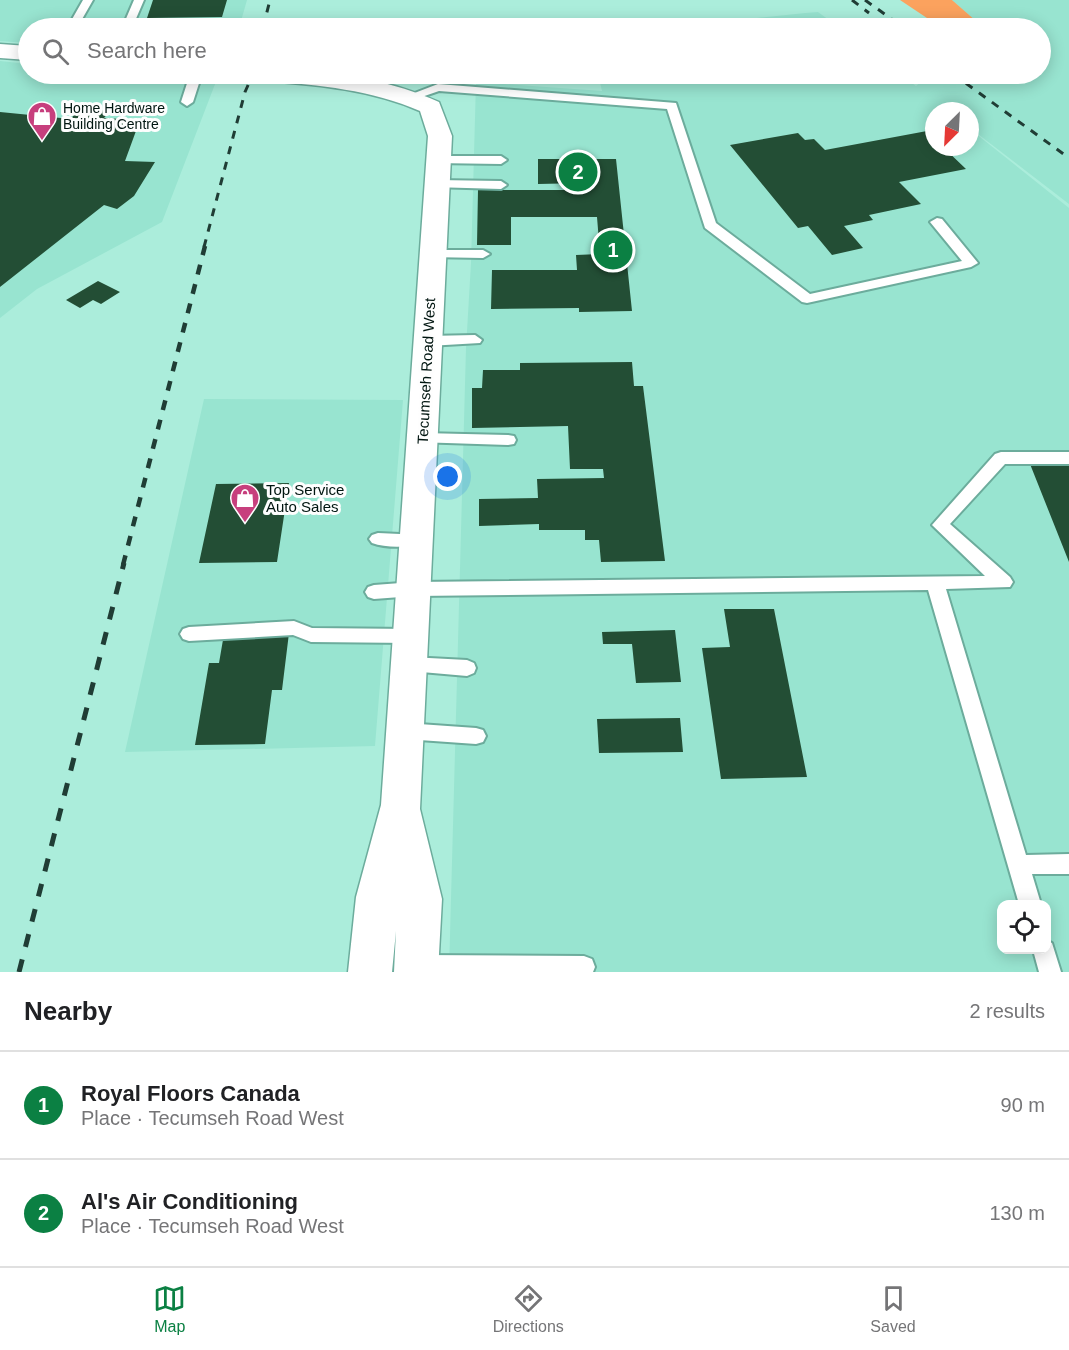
<!DOCTYPE html>
<meta charset="utf-8">
<style>
:root{--surface:#fff;--page:#f6f6f6;--text:#202124;--muted:#757577;--line:#e0e0e0;--accent:#0b8043}
body{margin:0;font-family:Arial,sans-serif;background:var(--page);color:var(--text)}
.controls{position:absolute;right:18px;bottom:18px;display:grid;overflow:hidden;border-radius:12px;box-shadow:0 3px 15px #0003}
.controls button{width:54px;height:54px;display:grid;place-items:center;padding:0;border:0;border-bottom:2px solid var(--line);background:var(--surface);color:var(--text);font:30px sans-serif}
.compass{position:absolute;left:925px;top:102px;width:54px;height:54px;border-radius:50%;background:var(--surface);box-shadow:0 3px 15px #0003;rotate:204deg}
.you{position:absolute;left:448px;top:477px;width:21px;height:21px;margin:-15px;border:4px solid #fff;border-radius:50%;background:#1a73e8;box-shadow:0 0 0 9px #1a73e833}
.badge{display:grid;place-items:center;width:39px;height:39px;border-radius:50%;background:var(--accent);color:#fff;font-size:20px;font-weight:700}
.pin{position:absolute;translate:-50% -50%;border:3px solid #fff;box-shadow:0 2px 6px #0006}
.list{margin:0;padding:0;list-style:none}
h2{display:flex;justify-content:space-between;align-items:center;height:78px;margin:0;padding:0 24px;font-size:26px}
h2 small{font-size:20px;font-weight:400;color:var(--muted)}
.list li{display:grid;grid-template-columns:39px 1fr auto;gap:18px;align-items:center;box-sizing:border-box;height:108px;padding:0 24px;border-top:2px solid var(--line)}
.list b{display:block;font-size:22px;white-space:nowrap}
.list p{margin:0;font-size:20px;white-space:nowrap;color:var(--muted)}
.list em{font-size:20px;font-style:normal;color:var(--muted)}
.icon{flex:none;width:33px;height:33px;fill:none;stroke:currentColor;stroke-width:2;stroke-linecap:round;stroke-linejoin:round}
.map{position:relative;flex:none;width:1069px;height:972px;overflow:hidden}
.search{position:absolute;background:var(--surface);box-shadow:0 3px 15px #0003;left:18px;right:18px;top:18px;height:66px;display:flex;align-items:center;gap:15px;box-sizing:border-box;padding:0 21px;border-radius:33px;color:var(--muted);font-size:22px}
.sheet{height:294px;background:var(--surface)}
nav{display:flex;justify-content:space-around;align-items:center;box-sizing:border-box;height:84px;border-top:2px solid var(--line);background:var(--surface);font-size:16px;color:var(--muted)}
nav a{display:grid;justify-items:center;gap:3px}
nav .on{color:var(--accent)}
.map>svg:first-child{display:block}
</style>
<div class="map">
<svg width="1069" height="972" viewBox="0 0 1069 972">
<rect width="100%" height="100%" fill="#abeddb"/>
<path fill="#98e4d0" fill-rule="evenodd" d="M0,0H247L239,28H28V43L0,41Z
M952,0H1069V204L970,128V111H934V147H970V129L1069,208V972H449L466,348L471,263L476,82L602,91L598,74H899L916,86L931,74H1040V28H984ZM1002,904H1046V950H1002Z
M818,12L840,28H664L805,13Z
M0,61L28,64V74H145L217,79L162,222L37,289L0,318Z
M204,399L403,400L375,746L125,752Z"/>
<path fill="#fba25e" d="M900,0H952L984,28H942Z"/>
<path fill="#234e35" d="M153,0H227L222,17L147,18Z
M78,109L110,111L104,118L140,120L125,161L155,162L134,196L117,209L104,205L0,287V112L71,119Z
M927,131L934,138V147H943L966,169L899,182L921,204L869,215L873,220L844,226L863,248L832,255L808,226L798,228L730,145L798,133L805,140L814,139L825,150Z
M538,159H616L632,311L579,312V308L491,309L492,270H577L576,255L600,254L597,217H511V245H477L478,190H584V183L538,184Z
M98,281L120,292L101,304L93,300L80,308L66,300Z
M632,362L634,386H643L665,561L601,562L599,540H585V530H539V524L479,526V499L538,498L537,479L604,478L603,469H570L568,426L472,428V388H482L483,370H520V363Z
M1030,464H1069V562Z
M289,483L277,562L199,563L216,484Z
M724,609H774L807,777L721,779L702,648L730,647Z
M675,630L681,682L636,683L632,644H603L602,632Z
M289,633L282,690H272L265,744L195,745L209,663H219L224,634Z
M680,718L683,752L599,753L597,719Z"/>
<g fill="none" stroke-linecap="round" stroke-linejoin="round">
<g stroke="#6cac9c" stroke-width="4">
<path id="lane" d="M83,0H93L77,28H67Z
M134,0H144L132,28H122Z
M190,74H202L193,102L187,106L181,102Z
M438,84L676,103L716,223L810,294L962,261L930,222L937,218L942,219L978,263L971,267L807,303L802,302L705,228L667,109L439,91L410,101L404,97Z
M438,156H501L507,160L501,164L434,163L432,160Z
M437,180L501,181L507,185L501,189L432,187L431,184L432,181Z
M433,250H483L490,254L483,258L428,257L426,254L428,251Z
M475,335L482,340L480,343L428,346L421,341L428,336Z
M422,433L508,435L514,436L516,440L514,444L508,445L416,442L414,438L416,434Z
M1001,452H1069V464H1005L950,524L1010,577L1013,582L1010,587L946,589L1026,855L1069,854V874H1032L1041,904H1019L928,590L414,596L374,599L368,597L365,592L368,587L374,585L414,582L985,576L932,525L995,454Z
M378,533L422,535L425,539L422,543C408,548 386,548 372,543L369,539L372,535Z
M294,621L312,628L411,629L417,631L420,636L417,641L411,643L311,642L293,635L189,641L183,639L180,634L183,629L189,627Z
M410,657L467,660L474,663L476,668L474,673L467,676L410,671L403,669L401,664L403,659Z
M405,723L476,728L483,730L486,736L483,742L476,744L405,739L398,737L395,731L398,725Z
M1046,940L1052,943L1061,972H1039L1033,950H1046Z
M417,955L584,956L592,959L595,967L593,972H408L406,966L409,958Z"/>
</g>
<g stroke="#6cac9c" stroke-width="3">
<path id="secondary" d="M0,44L28,46V60L0,58Z
M256,74C318,67 382,77 439,102L452,136L420,809L442,899L438,972H394L396,931L392,972H348L356,897L381,805L428,136L420,111C371,90 320,85 267,81L259,79Z"/>
</g>
<use href="#lane" fill="#fff" fill-rule="evenodd"/>
<use href="#secondary" fill="#fff" fill-rule="evenodd"/>
<path stroke="#203d35" stroke-width="3" stroke-dasharray="8 8" stroke-linecap="butt" d="M852,0L869,13
M865,0L904,28
M263,28L270,0
M953,74L1069,158
M204,247L245,92L253,74"/>
<path stroke="#203d35" stroke-width="4.5" stroke-dasharray="10 10" stroke-linecap="butt" d="M123,565L205,246"/>
<path stroke="#203d35" stroke-width="5" stroke-dasharray="13 13" stroke-linecap="butt" d="M19,972L124,563"/>
</g>
<defs>
<g id="shop-pin" transform="scale(1.5)"><path d="M0 17L-7.5 6A9.5 9.5 0 1 1 7.5 6Z" fill="#c73f7d" stroke="#fefefe"/><path d="M-5-2.5h2.3a2.7 3.5 0 0 1 5.4 0H5L5.5 6h-11ZM-1.5-2.5h3a1.5 2.3 0 0 0-3 0Z" fill="#fff"/></g>
</defs>
<g fill-rule="evenodd">
<use href="#shop-pin" x="42" y="116"/>
<use href="#shop-pin" x="245" y="498"/>
</g>
<g text-anchor="middle" dominant-baseline="central" stroke-width="6" stroke-linejoin="round" paint-order="stroke">
<g font-size="14" fill="#001510" stroke="#fefefe" text-anchor="start">
<text x="63" y="108">Home Hardware<tspan x="63" dy="16">Building Centre</tspan></text>
</g>
<g font-size="15" fill="#001510" stroke="#fefefe">
<text transform="translate(426 371) rotate(-87)">Tecumseh Road West</text>
</g>
<g font-size="15" fill="#001510" stroke="#fefefe" text-anchor="start">
<text x="266" y="489">Top Service<tspan x="266" dy="17">Auto Sales</tspan></text>
</g>
</g>
</svg>
<div class="controls">
<button><svg class="icon" aria-label="locate" viewBox="0 0 24 24"><circle cx="12" cy="12" r="6"/><path d="M12 2v4M12 18v4M2 12h4M18 12h4"/></svg></button>
</div>
<svg class="compass" viewBox="-18 -18 36 36"><path d="M0-13l5 13h-10z" fill="#e53935"/><path d="M0 13l5-13h-10z" fill="#757577"/></svg>
<div class="you"></div>
<div class="pin badge" style="left:613px;top:250px">1</div>
<div class="pin badge" style="left:578px;top:172px">2</div>
<div class="search"><svg class="icon" aria-label="search" viewBox="0 0 24 24"><circle cx="10" cy="10" r="6"/><path d="M15 15l6 6"/></svg>Search here</div>
</div>
<section class="sheet">
<h2>Nearby<small>2 results</small></h2>
<ul class="list">
<li><span class="badge">1</span><div><b>Royal Floors Canada</b><p>Place · Tecumseh Road West</p></div><em>90 m</em></li>
<li><span class="badge">2</span><div><b>Al's Air Conditioning</b><p>Place · Tecumseh Road West</p></div><em>130 m</em></li>
</ul>
</section>
<nav>
<a class="on"><svg class="icon" aria-label="map" viewBox="0 0 24 24"><path d="M3 6l6-2 6 2 6-2v14l-6 2-6-2-6 2zM9 4v14M15 6v14"/></svg>Map</a>
<a><svg class="icon" aria-label="directions" viewBox="0 0 24 24"><path d="M12 3l9 9-9 9-9-9zM9 14v-3h6M13 9l2 2-2 2"/></svg>Directions</a>
<a><svg class="icon" aria-label="saved" viewBox="0 0 24 24"><path d="M7 4h10v16l-5-4-5 4z"/></svg>Saved</a>
</nav>
